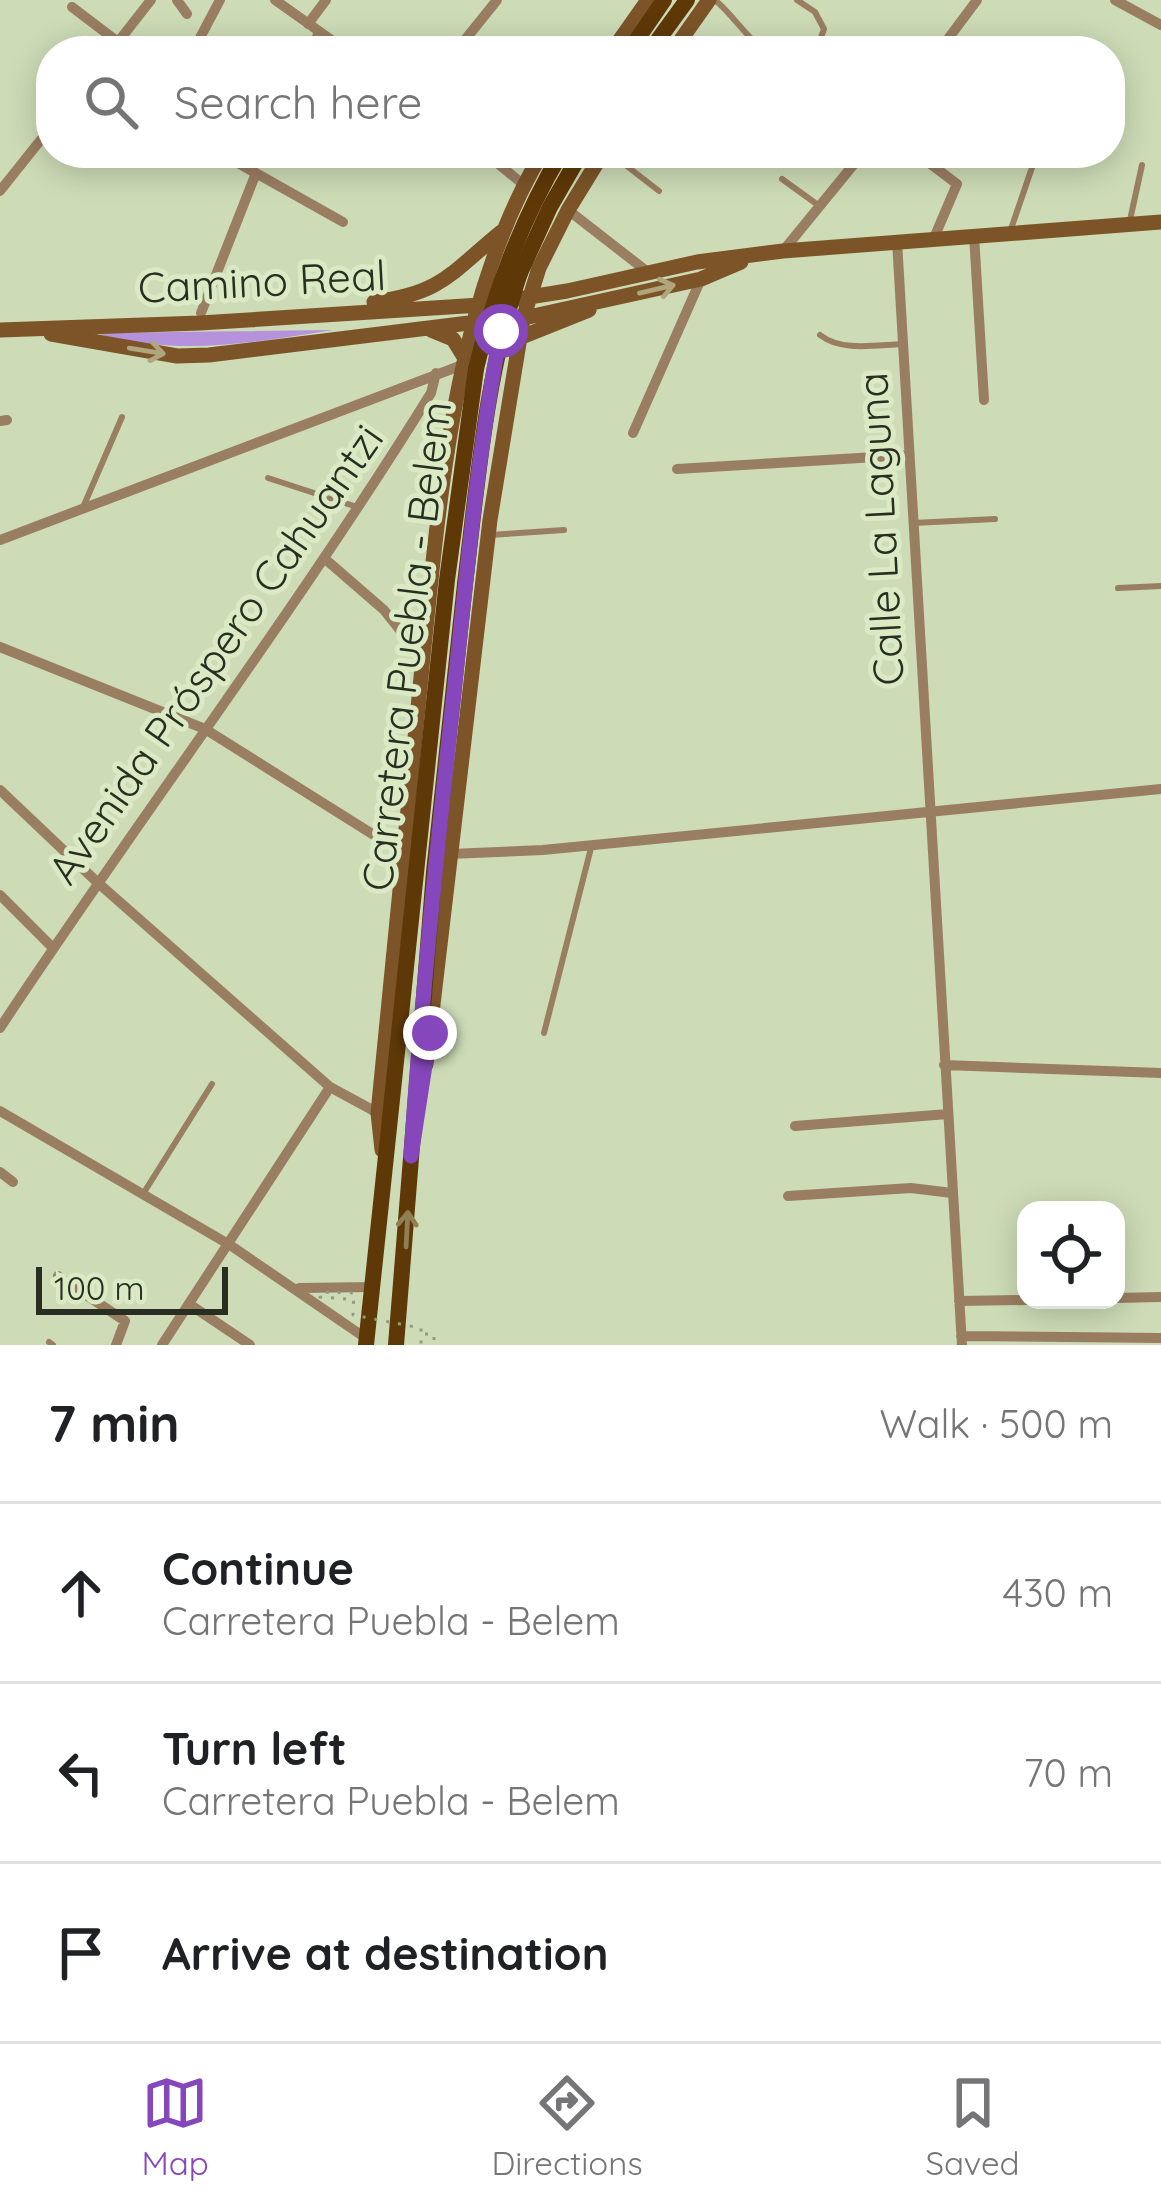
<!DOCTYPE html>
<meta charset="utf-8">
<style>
:root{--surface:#fff;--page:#f2f2f2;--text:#202124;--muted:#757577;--line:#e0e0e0;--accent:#8647bc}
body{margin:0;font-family:Quicksand,sans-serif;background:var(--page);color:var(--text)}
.controls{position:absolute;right:36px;bottom:36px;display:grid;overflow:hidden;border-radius:24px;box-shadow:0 6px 30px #0003}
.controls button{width:108px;height:108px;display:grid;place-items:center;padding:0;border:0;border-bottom:3px solid var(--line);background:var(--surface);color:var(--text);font:60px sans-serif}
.scale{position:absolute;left:36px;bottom:30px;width:192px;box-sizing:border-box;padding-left:12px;border:6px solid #292f20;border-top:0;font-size:33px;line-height:42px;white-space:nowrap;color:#292f20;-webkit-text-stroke:9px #daeac4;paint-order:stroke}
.stop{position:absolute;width:36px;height:36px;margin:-27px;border:9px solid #8647bc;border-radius:50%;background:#fff}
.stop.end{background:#8647bc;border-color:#fff;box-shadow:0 3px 12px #0008}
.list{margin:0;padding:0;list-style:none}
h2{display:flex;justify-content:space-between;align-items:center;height:156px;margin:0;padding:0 48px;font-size:51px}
h2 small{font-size:39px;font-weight:400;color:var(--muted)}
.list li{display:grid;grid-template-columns:78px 1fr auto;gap:36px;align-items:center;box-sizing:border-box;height:180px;padding:0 48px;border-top:3px solid var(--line)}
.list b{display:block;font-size:45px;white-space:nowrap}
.list p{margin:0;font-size:39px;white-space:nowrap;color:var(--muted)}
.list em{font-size:39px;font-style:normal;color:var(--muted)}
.icon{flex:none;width:66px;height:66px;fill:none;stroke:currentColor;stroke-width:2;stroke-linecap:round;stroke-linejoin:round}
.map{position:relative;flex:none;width:1161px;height:1345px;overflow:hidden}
.search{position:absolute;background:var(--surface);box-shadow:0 6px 30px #0003;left:36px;right:36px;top:36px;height:132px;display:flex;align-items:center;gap:30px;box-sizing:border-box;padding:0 42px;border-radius:48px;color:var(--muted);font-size:45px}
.sheet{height:696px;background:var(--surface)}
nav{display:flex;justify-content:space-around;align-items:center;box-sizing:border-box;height:168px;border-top:3px solid var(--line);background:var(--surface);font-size:33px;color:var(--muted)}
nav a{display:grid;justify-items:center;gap:6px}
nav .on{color:var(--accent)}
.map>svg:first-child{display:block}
</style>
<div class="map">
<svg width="1161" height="1345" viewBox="0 0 1161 1345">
<rect width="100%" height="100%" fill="#cddcb7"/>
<path fill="#b692dc" d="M333,330C251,343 176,357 95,333Z"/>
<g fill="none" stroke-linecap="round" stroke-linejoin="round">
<path stroke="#909c7f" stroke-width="3" stroke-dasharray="3 9" stroke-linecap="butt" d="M425,1334H434V1345"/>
<path stroke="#9a7e62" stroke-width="6" d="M715,0C734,16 745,36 765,51
M797,0L815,12L824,29L816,51
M310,51L317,31
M610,153L659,191
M829,153L850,168
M782,179L818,205
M1130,220L1142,165
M1011,229L1037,153
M820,335C842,352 875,345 903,344
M268,478L357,507
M84,505L122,417
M913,523L995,519
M490,535L564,530
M1118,588L1161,586
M544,1033L591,848
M143,1194L212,1084
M49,1342L53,1345"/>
<path stroke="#9a7e62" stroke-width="10" d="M177,0L187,14
M275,0L347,51
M1115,0L1161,25
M72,7L118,42
M308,24L326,0
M111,51L151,0
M193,51L220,0
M456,51L497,0
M939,51L977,0
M220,153L343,222
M485,153L524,185
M924,159L957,184L934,238
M0,191L51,127
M568,210L649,273
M974,235L984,400
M897,241L962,1345
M783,251L863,153
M201,313L256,173
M0,421L7,420
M633,433L701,279
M677,469L909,455
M0,540L465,364
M324,558L384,610L422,658
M0,647L205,729L401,852
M0,790L97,882L330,1087L378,1113
M450,854L543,850L1161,789
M0,895L53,948
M0,1028C141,815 296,611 431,393L436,373
M944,1065L1161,1073
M0,1111L230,1245L367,1339
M795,1126L948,1114
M0,1172L13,1182
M788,1196L911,1188L952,1193
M58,1276L125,1321L116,1345
M299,1288L373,1287
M1116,1298L1161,1297
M959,1301L1026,1300
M189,1304L250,1345
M961,1336L1161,1338
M162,1345L330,1087"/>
<path stroke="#7c5428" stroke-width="15" d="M612,51L648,0
M673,51L709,0
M374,302C442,293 451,273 501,232
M515,320L701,279L741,262
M0,330L200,323L480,305L567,291L697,262L783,251L1161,222
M431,330L453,339L466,360
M51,334L177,356L209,355L485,321
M519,338L589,310
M426,1064L490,520L523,319L539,268L568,210L603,153
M382,1150L378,1113C392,961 407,809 423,657C440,493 456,297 542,153"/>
<path stroke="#5f3807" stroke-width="16" d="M629,51L664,0
M650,51L687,0
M520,273L550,207L581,153
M366,1345L447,580L476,369
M396,1345L434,872L465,584"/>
<path stroke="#909c7f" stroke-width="3" stroke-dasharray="3 9" stroke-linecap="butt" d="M346,1299L320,1297L321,1292L354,1293L353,1315L421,1328V1345"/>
<path stroke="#5f3807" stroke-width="16" d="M476,369C494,292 521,221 561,153
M465,584C478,478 486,374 520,273"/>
</g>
<defs><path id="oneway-shaft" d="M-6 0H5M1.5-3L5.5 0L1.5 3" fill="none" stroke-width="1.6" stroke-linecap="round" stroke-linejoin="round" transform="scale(3)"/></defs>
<g stroke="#b0a67e">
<use href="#oneway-shaft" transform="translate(657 289) rotate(-13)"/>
<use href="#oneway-shaft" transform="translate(147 351) rotate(9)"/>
</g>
<use stroke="#907f53" href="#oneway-shaft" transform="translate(407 1229) rotate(-87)"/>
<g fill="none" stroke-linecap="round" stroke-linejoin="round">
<path stroke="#8647bc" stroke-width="15" d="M430,1033L411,1156C421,1001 437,847 454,693C467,572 478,450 501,331"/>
</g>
<g text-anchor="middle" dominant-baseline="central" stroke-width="10" stroke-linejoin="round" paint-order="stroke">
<g font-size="42" fill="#292f20" stroke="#daeac4">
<text transform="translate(262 281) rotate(-3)">Camino Real</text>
<text transform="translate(880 529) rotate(-93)">Calle La Laguna</text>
<text transform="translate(406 646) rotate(-83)">Carretera Puebla - Belem</text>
<text transform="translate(215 654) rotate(-55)">Avenida Próspero Cahuantzi</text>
</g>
</g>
</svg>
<div class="controls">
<button><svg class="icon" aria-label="locate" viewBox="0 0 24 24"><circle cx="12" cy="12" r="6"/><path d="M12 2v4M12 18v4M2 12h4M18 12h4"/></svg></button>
</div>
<div class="scale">100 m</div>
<div class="stop" style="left:501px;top:331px"></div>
<div class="stop end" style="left:430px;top:1033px"></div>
<div class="search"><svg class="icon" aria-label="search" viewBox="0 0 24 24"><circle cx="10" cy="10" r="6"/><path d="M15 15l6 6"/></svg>Search here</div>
</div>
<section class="sheet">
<h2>7 min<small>Walk · 500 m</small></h2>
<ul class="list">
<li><svg class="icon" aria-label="ahead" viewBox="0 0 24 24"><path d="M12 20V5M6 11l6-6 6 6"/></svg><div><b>Continue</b><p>Carretera Puebla - Belem</p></div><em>430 m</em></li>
<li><svg class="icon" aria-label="left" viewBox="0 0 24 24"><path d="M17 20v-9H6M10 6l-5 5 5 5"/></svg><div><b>Turn left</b><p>Carretera Puebla - Belem</p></div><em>70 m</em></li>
<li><svg class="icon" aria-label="arrive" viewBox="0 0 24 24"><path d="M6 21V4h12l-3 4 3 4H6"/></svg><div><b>Arrive at destination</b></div></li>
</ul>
</section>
<nav>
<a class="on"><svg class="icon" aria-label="map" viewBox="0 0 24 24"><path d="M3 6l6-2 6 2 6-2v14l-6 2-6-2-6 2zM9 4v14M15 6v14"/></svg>Map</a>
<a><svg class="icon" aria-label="directions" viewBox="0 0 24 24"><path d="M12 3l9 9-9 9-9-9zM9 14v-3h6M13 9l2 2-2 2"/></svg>Directions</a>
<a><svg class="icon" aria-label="saved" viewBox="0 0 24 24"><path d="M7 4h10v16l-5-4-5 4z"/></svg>Saved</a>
</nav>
